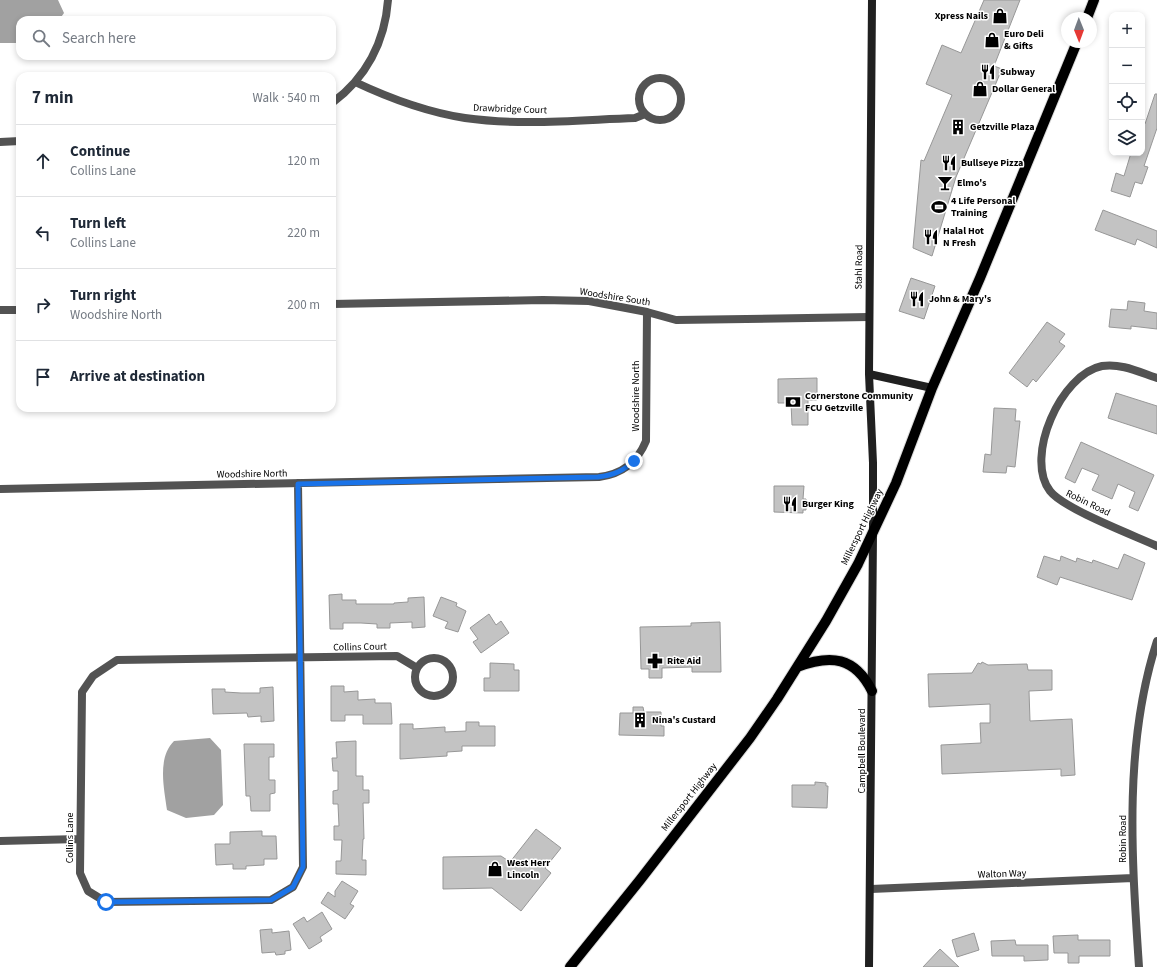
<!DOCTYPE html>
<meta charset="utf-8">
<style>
:root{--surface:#fff;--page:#f2f2f3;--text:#1f2937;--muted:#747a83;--line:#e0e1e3}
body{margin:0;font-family:"Source Sans 3",sans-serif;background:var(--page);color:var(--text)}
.controls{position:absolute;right:12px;top:12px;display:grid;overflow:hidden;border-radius:8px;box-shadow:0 2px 6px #0003}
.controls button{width:36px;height:36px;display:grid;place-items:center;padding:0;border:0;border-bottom:1px solid var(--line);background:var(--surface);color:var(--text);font:20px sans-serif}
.compass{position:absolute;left:1061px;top:12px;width:36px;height:36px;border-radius:50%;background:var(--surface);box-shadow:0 2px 6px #0003;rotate:179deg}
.stop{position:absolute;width:12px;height:12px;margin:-9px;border:3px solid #1a73e8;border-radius:50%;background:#fff}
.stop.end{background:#1a73e8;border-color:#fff;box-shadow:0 1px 4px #0008}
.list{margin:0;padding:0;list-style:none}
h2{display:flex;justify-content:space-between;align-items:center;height:52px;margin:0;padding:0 16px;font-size:17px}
h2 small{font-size:13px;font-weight:400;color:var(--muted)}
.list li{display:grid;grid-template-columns:26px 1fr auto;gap:12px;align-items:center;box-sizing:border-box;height:72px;padding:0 16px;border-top:1px solid var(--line)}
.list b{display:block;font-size:15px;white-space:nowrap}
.list p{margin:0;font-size:13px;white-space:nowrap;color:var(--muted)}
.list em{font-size:13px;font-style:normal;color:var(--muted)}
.icon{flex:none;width:22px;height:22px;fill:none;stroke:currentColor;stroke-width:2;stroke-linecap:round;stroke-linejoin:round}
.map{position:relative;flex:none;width:1157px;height:967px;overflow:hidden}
.search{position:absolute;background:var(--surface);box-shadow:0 2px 6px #0003;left:16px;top:16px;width:320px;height:44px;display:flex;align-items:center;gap:10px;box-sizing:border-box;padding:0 14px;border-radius:12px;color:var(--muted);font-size:15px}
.panel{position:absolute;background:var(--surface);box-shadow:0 2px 6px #0003;left:16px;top:72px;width:320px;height:340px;border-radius:12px}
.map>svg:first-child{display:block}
</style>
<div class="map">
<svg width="1157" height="967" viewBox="0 0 1157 967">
<rect width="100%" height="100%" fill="#fff"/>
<path fill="#a1a1a1" d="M0,0H58L64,13L59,20H20V43H0Z
M210,738L221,750L223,805L214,815L186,818L167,810C164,788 157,758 174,741Z"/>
<path fill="#c3c3c3" stroke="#979797" d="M984,0H1020L994,66L1002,69L956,177L932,256L913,248L921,160L924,161L952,95L926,84L942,45L961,53Z
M1155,94H1157V128L1144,166L1148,167L1142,184L1135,182L1130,197L1111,191L1116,173L1124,176L1131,153H1142V123L1145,124Z
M1103,210L1157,231V248L1137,239L1135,245L1095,230Z
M911,278L935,286L924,319L899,311Z
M1128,301L1145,303L1144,311L1157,313V329L1131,326V329L1109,327L1111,309L1127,310Z
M1047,322L1065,334L1059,342L1065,346L1036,382L1033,379L1027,387L1009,373Z
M817,378V400H808V425H792L791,403H778V379Z
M1116,393L1157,406V434L1108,418Z
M994,408L1016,409L1015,421H1020L1015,467L1007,466L1006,473L983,472L985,454L991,455Z
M1081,442L1154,475L1138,511L1129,507L1135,492L1118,484L1112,499L1092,490L1099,475L1082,468L1075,483L1065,478Z
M774,486H804L803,499H806V510H803V513L774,512Z
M1124,554L1145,563L1132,600L1060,577L1057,585L1037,577L1044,556L1060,561L1061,556L1076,562L1077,558L1092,563L1093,560L1118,569Z
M342,594V600H356V604H394V603L408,602V598L424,597L425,627L412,628V622L390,623V628H377V624L361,623H343V629H330L329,595Z
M441,597L457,603L456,606L466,611L458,632L445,628L448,622L433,616Z
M489,614L496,625L501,621L509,633L481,653L473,642L478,639L470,628Z
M720,622L721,672H692V667L662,668V678H649V669H641L640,627L691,626V623Z
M982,662L988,665L1027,664L1028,670H1052V690L1029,691L1030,721L1072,719L1075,775L1061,776V769L942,774L941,745L981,743L980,723H990V704L929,707L928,674L972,673L978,663L981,664Z
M490,663L514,664V670H519V691H484V678H490Z
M331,686H344V692L358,691V700L375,699V703H391L392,724H363V715H345V721H331Z
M273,687L274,721L261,722V716L248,717L247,713L213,714L212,689H225V692L241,693H260V688Z
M633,707H643L644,712H661V726H664V736L619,735L620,713H633Z
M466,722H479V726H495V746H462V751L447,752V756L400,759V724H413V729L445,727V732L466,731Z
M356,741V776H363V790H369V803H363L364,839H363L362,860H366V875L336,874V861H341L342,840H334V826H339L338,804H333V791L338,790V771H333L332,758H337L336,742Z
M244,744H274V757H269V780H275V793L270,794V811H251L250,796H246Z
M815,782L826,783V786H828L827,808L792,807V785H815Z
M536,829L561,848L545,868L551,873L521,911L492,888L443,889V857L501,856L510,862Z
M262,831V836H276L277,859H264V865L246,866V869H233V864L216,865L215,844H230V832Z
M342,881L358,891L350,904L354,906L345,919L321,903L328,892L335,897V891Z
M322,912L332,929L320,937L322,941L309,949L293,924L304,917L307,922Z
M272,929V933L289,931L291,950L285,951V954L276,955L275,952L262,953L260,930Z
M974,933L979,950L957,957L952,940Z
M1078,935V940H1110V956H1079V963H1068V953H1054L1053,936Z
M1015,940L1016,945H1048V960L1024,961V956H992L991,941Z
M940,949L959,967H923Z"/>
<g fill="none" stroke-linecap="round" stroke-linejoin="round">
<g stroke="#dbdbdb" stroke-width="12">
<path id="primary" d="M1087,18L1094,0
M797,667C831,654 855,657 872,691
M570,967L640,880L750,738L777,699L826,621L858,564L896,483L932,388L980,278L1077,42"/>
</g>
<path stroke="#535353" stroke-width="8" d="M639 99a21 21 0 1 1 42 0a21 21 0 1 1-42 0Z
M355,82C391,99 426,112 465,118C521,126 579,120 635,118L645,114
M332,103C366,78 385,42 388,0
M0,142L20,141
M332,304L543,300L589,301L647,312L676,320L869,317
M0,310H20
M1157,378C1139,372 1121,363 1102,366C1061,374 1024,457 1050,491C1064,509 1133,535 1157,546
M298,483L303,867L293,887L271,900L106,902L88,891L80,873L82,692L93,676L117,660L397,656L417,668
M0,489L599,477C622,474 637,463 646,441L647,312
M415 677a19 19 0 1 1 38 0a19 19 0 1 1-38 0Z
M0,841L79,839
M871,889L1133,878
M1139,967C1132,860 1123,746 1157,641"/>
<path stroke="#202020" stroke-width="8" d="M869,374L932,388
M869,967L873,534V463L869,374L872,0"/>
<use href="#primary" stroke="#000" stroke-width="10"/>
</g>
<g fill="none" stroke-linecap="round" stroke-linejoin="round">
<path stroke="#1a73e8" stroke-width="5" d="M106,902L271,900L293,887L303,867L298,484L598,477C614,475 623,471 634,461"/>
</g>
<defs>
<g id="shop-bare" transform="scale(1.2)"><path d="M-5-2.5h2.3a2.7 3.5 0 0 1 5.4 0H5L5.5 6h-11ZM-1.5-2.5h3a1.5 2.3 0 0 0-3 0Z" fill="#000" stroke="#fff" stroke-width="2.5" paint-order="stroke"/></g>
<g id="restaurant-bare" transform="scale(1.2)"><path d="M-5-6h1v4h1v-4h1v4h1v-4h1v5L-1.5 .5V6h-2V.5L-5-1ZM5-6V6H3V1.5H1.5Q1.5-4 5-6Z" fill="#000" stroke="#fff" stroke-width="2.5" paint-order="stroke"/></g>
<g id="building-bare" transform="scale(1.2)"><path d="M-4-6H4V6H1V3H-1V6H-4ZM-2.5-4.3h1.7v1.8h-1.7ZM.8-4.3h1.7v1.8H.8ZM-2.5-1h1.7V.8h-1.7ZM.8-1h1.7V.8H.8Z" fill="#000" stroke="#fff" stroke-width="2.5" paint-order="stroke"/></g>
<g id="bar-bare" transform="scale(1.2)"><path d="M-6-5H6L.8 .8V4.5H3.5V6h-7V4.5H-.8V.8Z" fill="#000" stroke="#fff" stroke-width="2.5" paint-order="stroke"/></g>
<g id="stadium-bare" transform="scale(1.2)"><path d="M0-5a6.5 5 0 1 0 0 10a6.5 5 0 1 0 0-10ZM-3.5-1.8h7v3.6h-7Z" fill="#000" stroke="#fff" stroke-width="2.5" paint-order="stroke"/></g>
<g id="bank-bare" transform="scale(1.2)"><path d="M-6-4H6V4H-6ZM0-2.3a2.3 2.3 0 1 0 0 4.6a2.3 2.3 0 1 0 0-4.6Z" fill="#000" stroke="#fff" stroke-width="2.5" paint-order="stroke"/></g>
<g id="pharmacy-bare" transform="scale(1.2)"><path d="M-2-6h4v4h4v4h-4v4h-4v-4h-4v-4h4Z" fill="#000" stroke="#fff" stroke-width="2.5" paint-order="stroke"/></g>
</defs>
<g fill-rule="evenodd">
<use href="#shop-bare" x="1000" y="16"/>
<use href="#shop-bare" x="992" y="40"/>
<use href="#restaurant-bare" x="988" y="72"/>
<use href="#shop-bare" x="980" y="89"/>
<use href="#building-bare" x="958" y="127"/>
<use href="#restaurant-bare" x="949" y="163"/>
<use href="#bar-bare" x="945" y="183"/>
<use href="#stadium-bare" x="939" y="207"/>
<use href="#restaurant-bare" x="931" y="237"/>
<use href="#restaurant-bare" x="917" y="299"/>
<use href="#bank-bare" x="793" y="402"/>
<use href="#restaurant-bare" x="790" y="504"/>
<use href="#pharmacy-bare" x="655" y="661"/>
<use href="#building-bare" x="640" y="720"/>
<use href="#shop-bare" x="495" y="869"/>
</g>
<g text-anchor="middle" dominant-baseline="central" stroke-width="3" stroke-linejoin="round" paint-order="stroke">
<g font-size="10" font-weight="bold" fill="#000" stroke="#fff" text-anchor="start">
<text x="988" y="16" text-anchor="end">Xpress Nails</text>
<text x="1004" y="34">Euro Deli<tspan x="1004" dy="12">&amp; Gifts</tspan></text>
<text x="1000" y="72">Subway</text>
<text x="992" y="89">Dollar General</text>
<text x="970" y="127">Getzville Plaza</text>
<text x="961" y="163">Bullseye Pizza</text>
<text x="957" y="183">Elmo's</text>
<text x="951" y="201">4 Life Personal<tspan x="951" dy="12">Training</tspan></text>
<text x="943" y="231">Halal Hot<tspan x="943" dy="12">N Fresh</tspan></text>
<text x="929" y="299">John &amp; Mary's</text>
<text x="805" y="396">Cornerstone Community<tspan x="805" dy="12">FCU Getzville</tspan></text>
<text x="802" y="504">Burger King</text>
<text x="667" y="661">Rite Aid</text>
<text x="652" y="720">Nina's Custard</text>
<text x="507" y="863">West Herr<tspan x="507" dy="12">Lincoln</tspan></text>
</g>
<g font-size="10" fill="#000" stroke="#fff">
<text transform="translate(510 109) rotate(2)">Drawbridge Court</text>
<text transform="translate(859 267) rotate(-89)">Stahl Road</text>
<text transform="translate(615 297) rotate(9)">Woodshire South</text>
<text transform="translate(636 396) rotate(-90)">Woodshire North</text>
<text transform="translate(252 474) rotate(-1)">Woodshire North</text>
<text transform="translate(1088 503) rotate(26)">Robin Road</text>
<text transform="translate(862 527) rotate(-64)">Millersport Highway</text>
<text transform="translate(360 647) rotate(-1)">Collins Court</text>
<text transform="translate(862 751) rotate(-90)">Campbell Boulevard</text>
<text transform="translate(689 797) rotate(-52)">Millersport Highway</text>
<text transform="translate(70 838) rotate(-90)">Collins Lane</text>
<text transform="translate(1123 839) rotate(-90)">Robin Road</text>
<text transform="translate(1002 874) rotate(-2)">Walton Way</text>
</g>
</g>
</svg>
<div class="controls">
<button>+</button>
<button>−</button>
<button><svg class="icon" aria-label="locate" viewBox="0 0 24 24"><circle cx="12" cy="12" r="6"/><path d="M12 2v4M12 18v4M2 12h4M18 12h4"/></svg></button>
<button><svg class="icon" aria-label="layers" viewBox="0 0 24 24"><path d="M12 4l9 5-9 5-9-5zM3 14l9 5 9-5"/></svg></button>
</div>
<svg class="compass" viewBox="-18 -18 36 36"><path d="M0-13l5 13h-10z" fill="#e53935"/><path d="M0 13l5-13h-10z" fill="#747a83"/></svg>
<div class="stop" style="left:106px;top:902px"></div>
<div class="stop end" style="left:634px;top:461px"></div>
<div class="search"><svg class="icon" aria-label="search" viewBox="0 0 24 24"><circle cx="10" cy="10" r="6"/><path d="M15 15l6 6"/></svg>Search here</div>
<section class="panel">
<h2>7 min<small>Walk · 540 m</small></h2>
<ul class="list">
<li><svg class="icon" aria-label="ahead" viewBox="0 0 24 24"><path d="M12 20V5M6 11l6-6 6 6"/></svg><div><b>Continue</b><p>Collins Lane</p></div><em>120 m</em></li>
<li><svg class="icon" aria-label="left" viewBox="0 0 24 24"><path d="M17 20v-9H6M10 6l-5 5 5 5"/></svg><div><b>Turn left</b><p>Collins Lane</p></div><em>220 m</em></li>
<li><svg class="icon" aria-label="right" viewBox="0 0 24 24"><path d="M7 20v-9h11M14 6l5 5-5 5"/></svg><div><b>Turn right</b><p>Woodshire North</p></div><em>200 m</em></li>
<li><svg class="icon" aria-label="arrive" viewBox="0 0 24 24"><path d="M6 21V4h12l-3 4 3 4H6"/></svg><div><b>Arrive at destination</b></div></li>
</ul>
</section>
</div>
